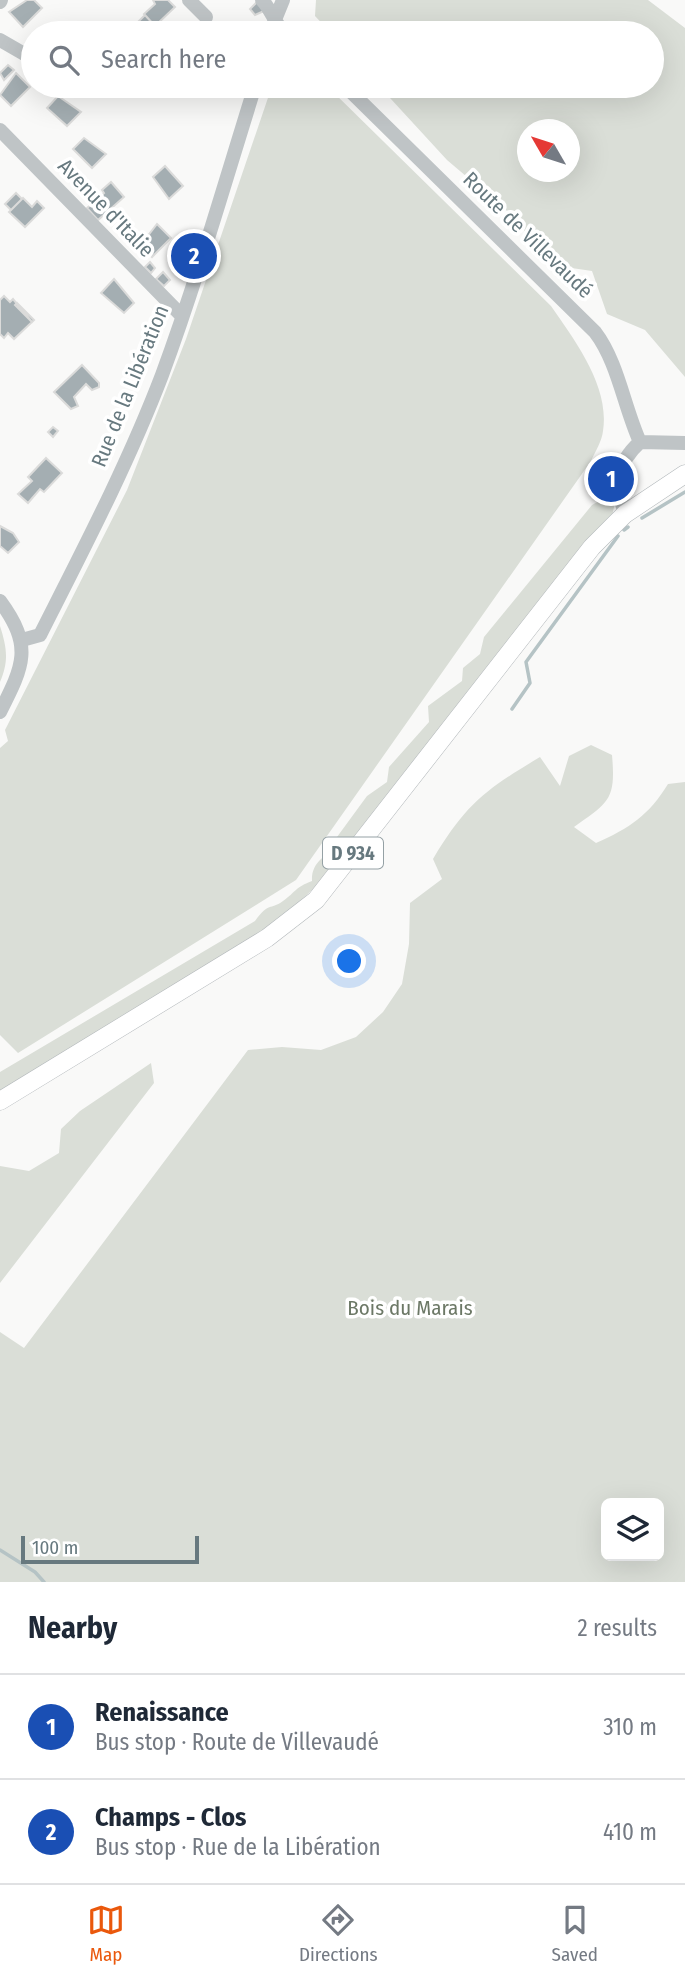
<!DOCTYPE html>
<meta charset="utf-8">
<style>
:root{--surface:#fff;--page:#f2f2f3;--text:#1f2937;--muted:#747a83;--line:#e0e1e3;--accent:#ea580c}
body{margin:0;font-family:"Fira Sans Condensed",sans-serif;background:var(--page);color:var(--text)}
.controls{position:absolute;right:21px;bottom:21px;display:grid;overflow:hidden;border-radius:10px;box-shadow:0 7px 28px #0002}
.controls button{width:63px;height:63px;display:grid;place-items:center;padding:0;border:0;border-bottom:2px solid var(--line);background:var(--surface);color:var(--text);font:35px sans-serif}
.compass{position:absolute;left:517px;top:119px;width:63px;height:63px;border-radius:50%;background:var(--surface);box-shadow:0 7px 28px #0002;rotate:309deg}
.scale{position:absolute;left:21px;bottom:18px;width:178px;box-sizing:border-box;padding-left:7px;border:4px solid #67797f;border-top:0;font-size:19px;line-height:24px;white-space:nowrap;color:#67797f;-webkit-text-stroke:5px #fff;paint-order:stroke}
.you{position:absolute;left:350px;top:962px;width:24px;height:24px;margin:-18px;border:5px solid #fff;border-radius:50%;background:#1a73e8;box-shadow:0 0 0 10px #1a73e833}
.badge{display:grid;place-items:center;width:46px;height:46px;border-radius:50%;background:var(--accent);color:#fff;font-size:23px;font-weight:700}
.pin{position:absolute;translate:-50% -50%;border:4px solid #fff;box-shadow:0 2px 7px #0006}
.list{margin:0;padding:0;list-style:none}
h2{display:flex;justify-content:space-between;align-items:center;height:91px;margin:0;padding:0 28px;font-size:30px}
h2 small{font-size:23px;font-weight:400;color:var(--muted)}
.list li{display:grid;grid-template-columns:46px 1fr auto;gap:21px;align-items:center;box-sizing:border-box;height:105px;padding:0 28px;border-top:2px solid var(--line)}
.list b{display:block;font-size:26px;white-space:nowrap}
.list p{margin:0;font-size:23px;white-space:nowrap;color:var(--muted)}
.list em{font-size:23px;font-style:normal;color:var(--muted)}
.icon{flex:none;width:38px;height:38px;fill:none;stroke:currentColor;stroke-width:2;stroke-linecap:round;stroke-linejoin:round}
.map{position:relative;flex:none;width:685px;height:1582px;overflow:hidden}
.search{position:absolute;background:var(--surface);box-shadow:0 7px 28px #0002;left:21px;right:21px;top:21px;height:77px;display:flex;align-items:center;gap:18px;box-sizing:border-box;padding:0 24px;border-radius:38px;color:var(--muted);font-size:26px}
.sheet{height:301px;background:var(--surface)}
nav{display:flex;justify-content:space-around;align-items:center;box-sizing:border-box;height:98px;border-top:2px solid var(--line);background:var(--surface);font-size:19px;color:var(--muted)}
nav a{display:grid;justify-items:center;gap:4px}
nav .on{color:var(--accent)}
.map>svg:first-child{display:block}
</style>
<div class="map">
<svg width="685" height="1582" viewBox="0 0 685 1582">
<rect width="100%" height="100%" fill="#f9f9f8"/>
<path fill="#daded7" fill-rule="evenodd" d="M316,0H648L685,28V377L645,330L607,314L592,271L551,265L513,216L447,160L379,86H652V33H331L315,16ZM528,130H570V172H528Z
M272,86H327L551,306C575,341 610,386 603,431C602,441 595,452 591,461L296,880L18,1053L0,1035V748L8,741L5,730L127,490L186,339Z
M608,496L615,503L612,516L327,876L267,932L0,1093V1072L255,921C270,901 269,911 283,901C297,891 294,888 312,881C311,863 325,855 338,847L337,837L367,796L387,782L389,767L429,722L428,706L462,681L463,668L480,654L484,637L592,505Z
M0,626C7,648 9,661 0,682Z
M591,745L612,755C616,800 609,802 574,827L596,843C630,828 649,815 668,784L685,782V1582H0V1332L24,1348L248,1050L282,1047L321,1050L356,1037L383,1012L402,984L409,944L410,903L442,879L433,859C466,804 485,790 540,757L560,786L569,756ZM606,1503H659V1556H606Z
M151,1063L154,1083L0,1283V1166L29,1171L59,1153L61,1129L80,1111Z"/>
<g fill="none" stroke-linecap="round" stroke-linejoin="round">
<path stroke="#b5c3c5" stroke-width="3.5" d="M642,518L685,492
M624,530L628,527
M512,709L530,683L526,662L618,536
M0,1550L35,1572L44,1582"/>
</g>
<path fill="#a4aeb2" stroke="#dbdbda" stroke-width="2" d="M27,0H34L42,8L23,27L9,12Z
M168,0L175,7L155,26L144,14L155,4L153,0Z
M258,1L264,11L255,15L250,9Z
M145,15L155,26L149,31L139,21Z
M8,65L14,70L4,80L0,73Z
M16,73L30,87L11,106L0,95Z
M58,96L81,112L67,126L47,108Z
M84,138L106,154L92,168L73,149Z
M165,166L183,186L169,199L153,177Z
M111,182L124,197L98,220L87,208L104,193L102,190Z
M16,193L22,199L11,210L5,204Z
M23,198L32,207L37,201L44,208L25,227L9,212Z
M157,224L171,238L152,257L140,246Z
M150,262L155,268L151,273L145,267Z
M163,272L170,280L164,286L156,279Z
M114,279L134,303L124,313L101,293Z
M4,296L10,302L13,299L32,322L14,339L8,333L4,338L0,334V300Z
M17,303L34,320L32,322L15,305Z
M82,365L99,383V387L92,390L86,384L74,397L78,406L71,409L54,392Z
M53,427L58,431L53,437L48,432Z
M46,458L62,473L44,492L40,489L28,503L18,494L32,481L28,477Z
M0,526L13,533L19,542L8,553L0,546Z"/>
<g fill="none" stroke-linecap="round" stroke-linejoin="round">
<g stroke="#b3b8bb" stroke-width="19">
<path id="major" d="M0,1101L267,938L316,900L592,547L625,514L685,474"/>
</g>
<path stroke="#bfc4c6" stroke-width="14" d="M189,0L206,17
M262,0C272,10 275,26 286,33
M0,2L1,0
M274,22L283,0
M0,40L33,59
M345,86L595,332C618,362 624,407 640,442
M0,130L182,316
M625,514C615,483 616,464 640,442L685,443
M0,601C33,646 24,665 0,712
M22,640L40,635C83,550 128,464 162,375C197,280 225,182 255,86"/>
<use href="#major" stroke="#fff" stroke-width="18"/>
</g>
<g text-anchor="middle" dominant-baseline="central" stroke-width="7" stroke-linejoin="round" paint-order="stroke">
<rect fill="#fff" stroke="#95a1a5" stroke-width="2" x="323" y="837.5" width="60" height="31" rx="5"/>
<g font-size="19" font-weight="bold" fill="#67797f">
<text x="353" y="853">D 934</text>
</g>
<g font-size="21" fill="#67797f" stroke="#fff">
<text transform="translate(106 208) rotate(46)">Avenue d'Italie</text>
<text transform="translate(528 235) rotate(44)">Route de Villevaudé</text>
<text transform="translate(130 386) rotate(-68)">Rue de la Libération</text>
</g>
<g font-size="21" fill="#6c7866" stroke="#fff">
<text x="410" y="1308">Bois du Marais</text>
</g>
</g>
</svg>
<div class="controls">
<button><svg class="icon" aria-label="layers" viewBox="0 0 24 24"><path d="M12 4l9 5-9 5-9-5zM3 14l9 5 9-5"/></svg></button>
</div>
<svg class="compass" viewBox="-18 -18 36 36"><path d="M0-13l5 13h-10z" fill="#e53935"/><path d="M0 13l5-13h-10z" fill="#747a83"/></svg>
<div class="scale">100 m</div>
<div class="you"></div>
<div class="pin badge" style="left:611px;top:479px;background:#1a4fb4">1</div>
<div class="pin badge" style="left:194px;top:256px;background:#1a4fb4">2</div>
<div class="search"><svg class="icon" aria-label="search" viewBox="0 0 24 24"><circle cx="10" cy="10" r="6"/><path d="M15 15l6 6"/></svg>Search here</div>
</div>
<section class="sheet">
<h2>Nearby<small>2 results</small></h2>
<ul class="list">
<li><span class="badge" style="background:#1a4fb4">1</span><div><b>Renaissance</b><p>Bus stop · Route de Villevaudé</p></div><em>310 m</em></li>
<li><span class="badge" style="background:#1a4fb4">2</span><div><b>Champs - Clos</b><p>Bus stop · Rue de la Libération</p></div><em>410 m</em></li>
</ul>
</section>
<nav>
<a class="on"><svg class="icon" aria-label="map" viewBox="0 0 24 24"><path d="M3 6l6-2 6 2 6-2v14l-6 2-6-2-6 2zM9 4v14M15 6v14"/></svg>Map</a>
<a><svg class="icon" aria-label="directions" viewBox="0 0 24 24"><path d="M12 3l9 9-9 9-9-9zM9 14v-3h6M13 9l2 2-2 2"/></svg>Directions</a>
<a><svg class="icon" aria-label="saved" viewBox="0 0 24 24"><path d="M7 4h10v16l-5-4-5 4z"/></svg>Saved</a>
</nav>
